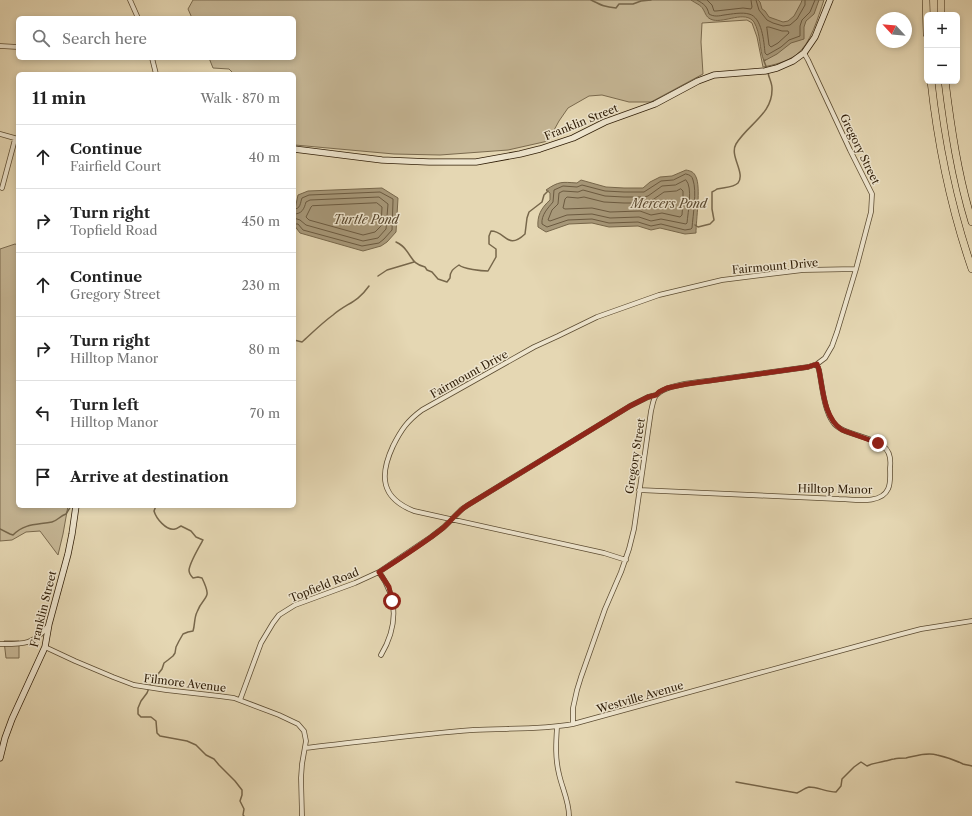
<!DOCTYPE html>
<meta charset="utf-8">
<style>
:root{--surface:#fff;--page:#f6f6f6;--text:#222;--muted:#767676;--line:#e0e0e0}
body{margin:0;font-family:"Libre Caslon Text",serif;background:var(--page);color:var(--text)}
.controls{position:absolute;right:12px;top:12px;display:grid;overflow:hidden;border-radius:6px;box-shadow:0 2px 6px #0003}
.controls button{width:36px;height:36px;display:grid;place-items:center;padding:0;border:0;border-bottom:1px solid var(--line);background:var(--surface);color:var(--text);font:20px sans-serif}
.compass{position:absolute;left:876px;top:12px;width:36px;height:36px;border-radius:50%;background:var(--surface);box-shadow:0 2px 6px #0003;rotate:296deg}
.stop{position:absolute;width:12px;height:12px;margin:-9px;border:3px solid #8f2418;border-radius:50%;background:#fff}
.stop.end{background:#8f2418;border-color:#fff;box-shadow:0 1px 4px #0008}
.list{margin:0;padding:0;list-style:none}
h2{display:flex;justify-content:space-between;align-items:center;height:52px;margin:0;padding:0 16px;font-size:17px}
h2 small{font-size:13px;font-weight:400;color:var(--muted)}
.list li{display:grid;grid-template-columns:26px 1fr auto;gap:12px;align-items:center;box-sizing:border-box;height:64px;padding:0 16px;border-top:1px solid var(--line)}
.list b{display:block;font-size:15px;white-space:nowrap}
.list p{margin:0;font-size:13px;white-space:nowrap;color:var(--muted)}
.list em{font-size:13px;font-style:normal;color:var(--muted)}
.icon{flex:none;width:22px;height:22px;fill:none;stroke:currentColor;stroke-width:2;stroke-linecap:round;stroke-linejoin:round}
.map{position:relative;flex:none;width:972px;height:816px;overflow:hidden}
.search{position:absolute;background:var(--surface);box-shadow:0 2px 6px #0003;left:16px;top:16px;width:280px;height:44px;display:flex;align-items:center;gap:10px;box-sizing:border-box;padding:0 14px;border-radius:6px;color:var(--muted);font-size:15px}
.panel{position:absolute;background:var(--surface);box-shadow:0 2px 6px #0003;left:16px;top:72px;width:280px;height:436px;border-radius:6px}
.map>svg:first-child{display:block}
</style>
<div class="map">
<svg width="972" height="816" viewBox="0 0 972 816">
<rect width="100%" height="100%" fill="#e5d7b3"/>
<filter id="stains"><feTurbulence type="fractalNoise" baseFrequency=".005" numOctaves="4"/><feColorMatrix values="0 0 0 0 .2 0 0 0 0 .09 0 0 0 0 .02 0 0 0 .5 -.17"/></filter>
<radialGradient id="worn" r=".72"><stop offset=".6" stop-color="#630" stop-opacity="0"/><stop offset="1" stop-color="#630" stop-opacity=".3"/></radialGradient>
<path fill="#c6b796" stroke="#7a6a4e" d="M193,0H824C818,17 811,44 796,55C786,62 774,65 763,67L757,37L752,23L747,20L702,23L701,42L703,74L651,102H629L602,95L589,96L568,108L559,121L548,141L508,150L440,155L394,154L295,145L294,144V74H234L229,69L213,68L209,58H294V18H192L188,9Z
M15,244L18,245V506H68L63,534L58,555L40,531L26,532L12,540L0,541V249Z
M4,641H19V658H6Z"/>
<path fill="#a79879" stroke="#77674b" d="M691,0H758L760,2L762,9L765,11L769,17L783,22L788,21L794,16L801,3L802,0H819L814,14L806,21L804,27V39L791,43L777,54L764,61C759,49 761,34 754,22C745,10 725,23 713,20C706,18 706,14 703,9C701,5 695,3 691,0Z
M686,170C691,171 694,172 696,177C701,187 696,220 696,233L685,234L660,228L651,230L638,226L609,227L592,223L569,224L546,232L538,227C537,216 541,208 550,200V193L546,190C559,181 562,182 577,183L581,180L606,187L624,188H643L650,182L660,177L672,176Z
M382,188L398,198L396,232L387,242L381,246L363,251L300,233L294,225V214L298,195L308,191Z"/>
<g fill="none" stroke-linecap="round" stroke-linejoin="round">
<path stroke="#6b5a40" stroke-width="1" d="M697,0C704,4 707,6 709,14C714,17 719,16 724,15C732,14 742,12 749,14C762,17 764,42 765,53L767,55L781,47L789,40L800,36V26L802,20L810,12L815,0
M707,0L712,5L714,11H716L743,8L751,9L752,7L751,0
M756,0L759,10L767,20L773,23L783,26L790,25L797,19L805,5V0
M767,27H769L782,31H788L789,33L778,43L771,47L769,45L767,29Z
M686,174C690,175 692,176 693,180C697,191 693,215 692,228L691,229L685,230L661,224L651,226L638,222L609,223L592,219L568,220L547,227L542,224C541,215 548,208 553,202L554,190L563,186L577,187L582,185L605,191L624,192H644L661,181L673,180Z
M686,180C693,187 688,212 687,223L686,224L661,219L651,221L639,217L610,218L592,214L567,215L550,221L548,220L552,210L558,204L559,193L563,191L578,192L583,190L605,196L624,197H644L648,196L662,186L675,185Z
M681,189L683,191V201L682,215L680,217L662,213L651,215L640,211L610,212L592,208L565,209L563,208L565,199L567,197L578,198L584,197L604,202L624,203H644L651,201L664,192L676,191Z
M377,203L382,207L381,226L375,232L363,235L309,220L306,217L311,207L312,206Z
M294,209C301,209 300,203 302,198L309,195L380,192L393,199V201L392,230L384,239L379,243L362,246L303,230L298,224H294
M294,214C302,214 304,209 306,202L310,200L379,197L388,204L386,229L378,238L363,241L306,225L300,220L294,218"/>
<path stroke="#77674b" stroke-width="1.5" d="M591,0C601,5 604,7 616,8L619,4H633L641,1L651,0
M765,60L764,61L767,69
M695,225L698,227L710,224L714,220L712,209V192C714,191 716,190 717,189C724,187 733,188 738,183C746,173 729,156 736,144C748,124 773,114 772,88C772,83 769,78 768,73
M396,242C400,244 404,247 406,250C413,259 413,264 425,267L427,270L432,272L438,279L447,282L450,278C450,271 453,269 459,265C463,269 482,271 488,271L496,257V249L489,244V236L491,231C506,231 507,251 525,234L527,218L529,212L542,202L544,195L548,191
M378,276L387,270L414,262
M294,340L302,342C312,333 322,323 333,315C347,303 357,303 369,286
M156,506L154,511C156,518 166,531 175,529C177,529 179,527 181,526L191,531L196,537L203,540C199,547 190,562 189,570C189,573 191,576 193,578L198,577L202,578C213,601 204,594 197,612C194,618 195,625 193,631L188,632L183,634L179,641L176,647L175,653L173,656L168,660L164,663L162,669L151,683L147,693L141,701L138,708V714L141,717H151L156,721L157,733L160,736L187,741L196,745L206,755L214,759L219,765L235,781L242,790V795L240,801L244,809L243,815L244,816
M0,529L10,534L13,535C25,523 37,525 52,522C57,521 60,516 66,514L71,506
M736,782L797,793C801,791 805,788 809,787C817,787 827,792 836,792L841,786L842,779L854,767L861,762L867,766C873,763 878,763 885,761C888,761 891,759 894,759C898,758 902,758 906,758C916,756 927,752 937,755C946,757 955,760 963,764C966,765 969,765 972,766"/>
<g stroke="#5c4c32" stroke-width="5.5">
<path id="street" d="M130,0L138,18
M0,46L18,47
M152,58L156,74
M0,134L18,139
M2,188L13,147L15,139
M639,490L839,499C853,499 881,505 888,489C891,483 890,475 890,468C891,460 890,451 883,446C875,439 853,435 843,430C839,428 835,426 833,422C824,410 822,385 819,370L817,364
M626,560L604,553L414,511C381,498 379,476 393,446C401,430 407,421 422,410L534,347L558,336L597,317L659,295L722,280L803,270L856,269
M379,572C399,599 397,628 381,655
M0,644C22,644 34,645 48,626
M45,647L75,661L113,677L134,685L166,690L219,696L234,698L279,715L298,724L304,731L306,741L302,764L301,778L302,816
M240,700L261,643L273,623L279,615L295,605L355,583L379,572L431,537L444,527L462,509L468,505L630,406L648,397L656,395
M573,724V708L577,690L581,677L605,609L621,572L629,549L634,529L651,411C653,404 653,396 660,392C671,384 699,382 714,380C745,376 777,371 808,367L817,364L825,358L832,346L837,332L856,269L871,212L872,194L850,150L808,60L804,53
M557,727C556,743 555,758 559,774C562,788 569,801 569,816
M305,748C361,742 417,734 473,730C506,728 540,730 573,724L898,635L921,629L972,621"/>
</g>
<g stroke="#2f1d07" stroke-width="7">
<path id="secondary" d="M294,149L382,160L429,162H476L520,154L540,149L573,138L605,122L655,104L698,81L714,75L765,71L777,68L793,61L804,53L815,37L830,0
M0,758L5,738L12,719L45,647L49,624L68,554L72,534L76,506"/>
</g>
<g stroke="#2f1d07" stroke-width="8">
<path id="highway" d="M926,0L927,34
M941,0V15
M931,81C938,145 951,208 972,269
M945,81C951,129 958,176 972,222"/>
</g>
<use href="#street" stroke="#eee5ce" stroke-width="4"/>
<use href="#secondary" stroke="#eee5ce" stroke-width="5.5"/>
<use href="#highway" stroke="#e5d7b3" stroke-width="7"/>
</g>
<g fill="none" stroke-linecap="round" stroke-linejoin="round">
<path stroke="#8f2418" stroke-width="5" d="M392,601L389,587L379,572C401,558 423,544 443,528C452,520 458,511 468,505L630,406L648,397L656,395L659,392L667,388L687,384L808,367L817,364L819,370C823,390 824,418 842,430L878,443"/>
</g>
<g text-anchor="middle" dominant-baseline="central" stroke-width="3" stroke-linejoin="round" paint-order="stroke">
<g font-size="11" fill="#2f1d07" stroke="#eee5ce">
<text transform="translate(581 122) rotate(-22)">Franklin Street</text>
<text transform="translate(860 149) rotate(64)">Gregory Street</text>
<text transform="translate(775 266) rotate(-5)">Fairmount Drive</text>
<text transform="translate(469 374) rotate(-29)">Fairmount Drive</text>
<text transform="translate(635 456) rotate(-81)">Gregory Street</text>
<text transform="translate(835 489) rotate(1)">Hilltop Manor</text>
<text transform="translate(324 585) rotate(-22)">Topfield Road</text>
<text transform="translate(43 609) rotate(-76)">Franklin Street</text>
<text transform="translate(185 683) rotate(7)">Filmore Avenue</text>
<text transform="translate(640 697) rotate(-16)">Westville Avenue</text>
</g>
<g font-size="12" font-style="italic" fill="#59482f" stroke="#eee5ce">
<text x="669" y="203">Mercers Pond</text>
<text x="366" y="219">Turtle Pond</text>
</g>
</g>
<rect width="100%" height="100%" filter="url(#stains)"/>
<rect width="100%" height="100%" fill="url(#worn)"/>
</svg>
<div class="controls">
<button>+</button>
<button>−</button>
</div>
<svg class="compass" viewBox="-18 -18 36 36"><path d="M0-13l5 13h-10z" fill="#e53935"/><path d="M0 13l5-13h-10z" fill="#767676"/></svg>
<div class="stop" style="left:392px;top:601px"></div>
<div class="stop end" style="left:878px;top:443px"></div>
<div class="search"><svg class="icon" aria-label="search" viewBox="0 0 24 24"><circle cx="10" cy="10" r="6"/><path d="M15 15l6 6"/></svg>Search here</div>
<section class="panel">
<h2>11 min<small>Walk · 870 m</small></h2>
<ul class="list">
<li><svg class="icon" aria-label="ahead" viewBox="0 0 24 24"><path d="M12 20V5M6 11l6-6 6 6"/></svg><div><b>Continue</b><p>Fairfield Court</p></div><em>40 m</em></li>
<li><svg class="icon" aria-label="right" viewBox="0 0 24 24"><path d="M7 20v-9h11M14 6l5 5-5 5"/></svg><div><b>Turn right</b><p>Topfield Road</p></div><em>450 m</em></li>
<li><svg class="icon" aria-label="ahead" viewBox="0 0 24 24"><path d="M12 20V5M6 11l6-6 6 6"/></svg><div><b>Continue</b><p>Gregory Street</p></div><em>230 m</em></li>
<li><svg class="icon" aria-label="right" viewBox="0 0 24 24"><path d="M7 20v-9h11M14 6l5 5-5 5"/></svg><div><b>Turn right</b><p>Hilltop Manor</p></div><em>80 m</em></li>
<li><svg class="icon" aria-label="left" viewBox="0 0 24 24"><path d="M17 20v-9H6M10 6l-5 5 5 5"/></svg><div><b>Turn left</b><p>Hilltop Manor</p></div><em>70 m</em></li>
<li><svg class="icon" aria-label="arrive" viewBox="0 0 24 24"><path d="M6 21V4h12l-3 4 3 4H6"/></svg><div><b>Arrive at destination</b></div></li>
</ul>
</section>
</div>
